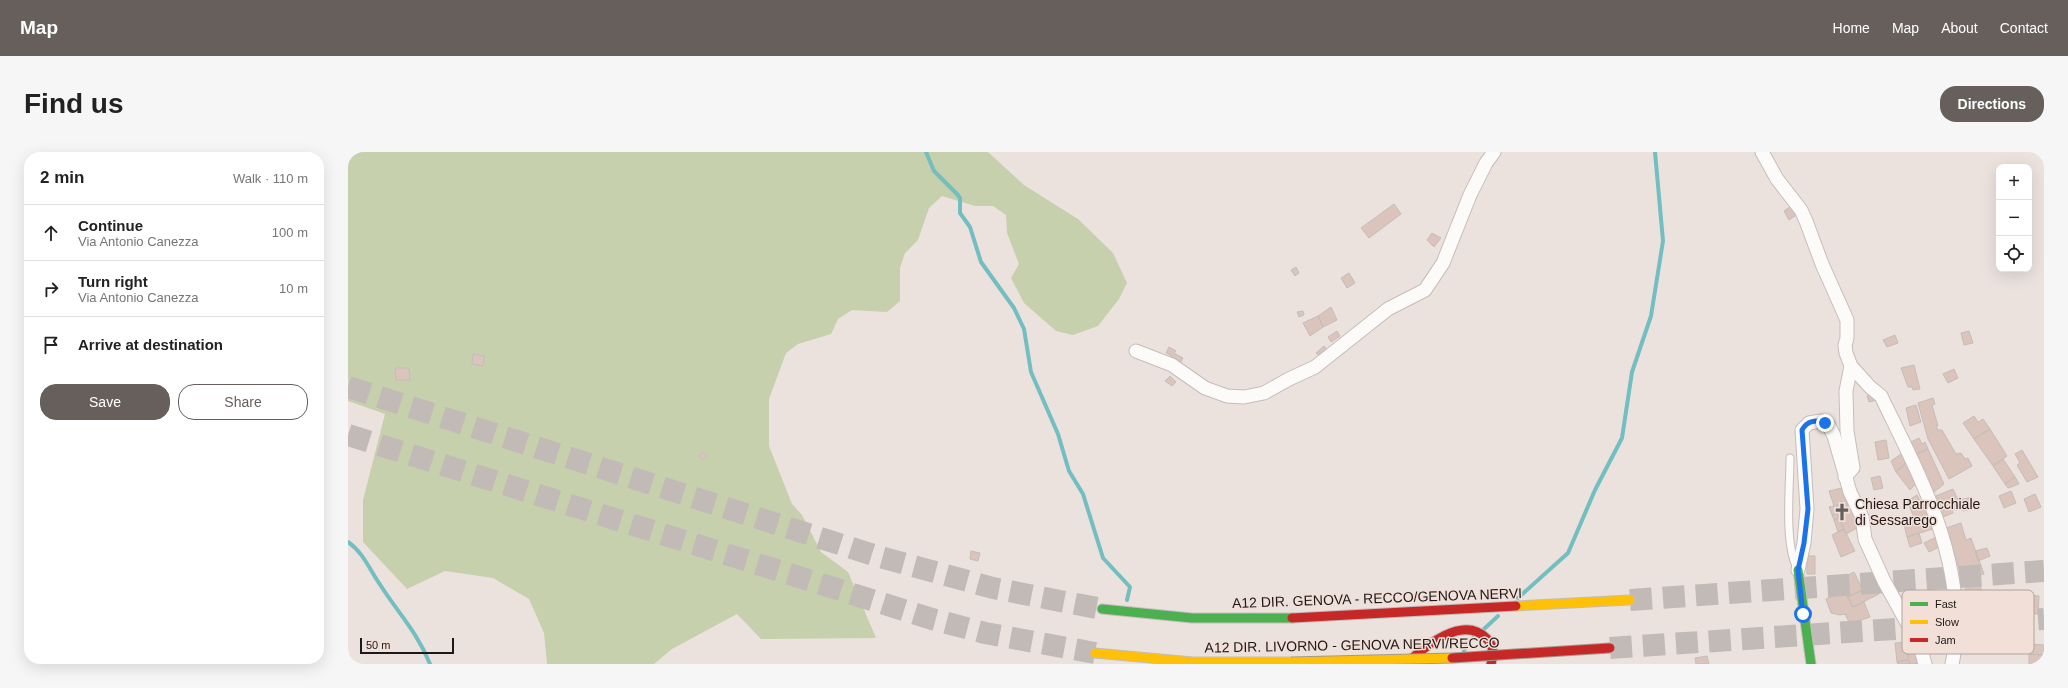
<!DOCTYPE html>
<meta charset="utf-8">
<style>
:root{--surface:#fff;--page:#f6f6f6;--text:#222;--muted:#767676;--line:#e0e0e0;--accent:#665f5c}
body{margin:0;font-family:Arial,sans-serif;background:var(--page);color:var(--text)}
.controls{position:absolute;right:12px;top:12px;display:grid;overflow:hidden;border-radius:8px;box-shadow:0 4px 16px #0002}
.controls button{width:36px;height:36px;display:grid;place-items:center;padding:0;border:0;border-bottom:1px solid var(--line);background:var(--surface);color:var(--text);font:20px sans-serif}
.scale{position:absolute;left:12px;bottom:10px;width:94px;box-sizing:border-box;padding-left:4px;border:2px solid #1e1816;border-top:0;font-size:11px;line-height:14px;white-space:nowrap;color:#1e1816;-webkit-text-stroke:3px #f1dfd8;paint-order:stroke}
.stop{position:absolute;width:12px;height:12px;margin:-9px;border:3px solid #1a73e8;border-radius:50%;background:#fff}
.stop.end{background:#1a73e8;border-color:#fff;box-shadow:0 1px 4px #0008}
.list{margin:0;padding:0;list-style:none}
h2{display:flex;justify-content:space-between;align-items:center;height:52px;margin:0;padding:0 16px;font-size:17px}
h2 small{font-size:13px;font-weight:400;color:var(--muted)}
.list li{display:grid;grid-template-columns:26px 1fr auto;gap:12px;align-items:center;box-sizing:border-box;height:56px;padding:0 16px;border-top:1px solid var(--line)}
.list b{display:block;font-size:15px;white-space:nowrap}
.list p{margin:0;font-size:13px;white-space:nowrap;color:var(--muted)}
.list em{font-size:13px;font-style:normal;color:var(--muted)}
.actions{display:flex;gap:8px;padding:12px 16px}
.actions a{flex:1;padding:9px 0;border:1px solid var(--accent);border-radius:16px;text-align:center;font-size:14px;color:var(--accent)}
.actions .main{background:var(--accent);color:#fff}
.icon{flex:none;width:22px;height:22px;fill:none;stroke:currentColor;stroke-width:2;stroke-linecap:round;stroke-linejoin:round}
.map{position:relative;flex:none;width:1696px;height:512px;overflow:hidden;border-radius:16px}
header{display:flex;align-items:center;gap:24px;box-sizing:border-box;height:56px;padding:0 20px;background:var(--accent);color:#fff}
header strong{font-size:19px}
nav{display:flex;gap:22px;margin-inline-start:auto;font-size:14px}
.intro{display:flex;align-items:center;justify-content:space-between;box-sizing:border-box;height:96px;padding:0 24px}
h1{margin:0;font-size:28px}
.button{padding:10px 18px;border-radius:16px;background:var(--accent);color:#fff;font-size:14px;font-weight:700}
main{display:flex;gap:24px;padding:0 24px}
aside{flex:1;background:var(--surface);border-radius:16px;box-shadow:0 4px 16px #0002}
.map>svg:first-child{display:block}
</style>
<header>
<strong>Map</strong>
<nav><a>Home</a><a>Map</a><a>About</a><a>Contact</a></nav>
</header>
<div class="intro"><h1>Find us</h1><a class="button">Directions</a></div>
<main>
<aside>
<h2>2 min<small>Walk · 110 m</small></h2>
<ul class="list">
<li><svg class="icon" aria-label="ahead" viewBox="0 0 24 24"><path d="M12 20V5M6 11l6-6 6 6"/></svg><div><b>Continue</b><p>Via Antonio Canezza</p></div><em>100 m</em></li>
<li><svg class="icon" aria-label="right" viewBox="0 0 24 24"><path d="M7 20v-9h11M14 6l5 5-5 5"/></svg><div><b>Turn right</b><p>Via Antonio Canezza</p></div><em>10 m</em></li>
<li><svg class="icon" aria-label="arrive" viewBox="0 0 24 24"><path d="M6 21V4h12l-3 4 3 4H6"/></svg><div><b>Arrive at destination</b></div></li>
</ul>
<div class="actions"><a class="main">Save</a><a>Share</a></div>
</aside>
<div class="map">
<svg width="1696" height="512" viewBox="0 0 1696 512">
<rect width="100%" height="100%" fill="#ebe2de"/>
<path fill="#c7d0ac" d="M0,0H640L676,33L730,67L765,101L779,131L771,147L750,174L725,183L708,179L676,151L663,126L671,112L659,81L658,63L645,54H627L594,44L581,56L570,88L557,101L552,116V149L539,160L504,158L490,167L483,182L450,192L438,201L421,247V294L444,352L454,363L473,400L500,420L528,486L413,487L389,462L324,497L306,512H199L196,481L181,447L145,426L97,419L59,437L15,390V348L37,262L0,249Z"/>
<g fill="none" stroke-linecap="round" stroke-linejoin="round">
<path stroke="#73bec1" stroke-width="4" d="M578,0L586,19L609,42L612,46V61L622,75L633,110L666,156L676,177L683,220L710,282L721,319L735,342L755,406L782,435L779,448
M0,390C16,401 22,419 33,434C51,462 69,480 82,512
M1170,446L1220,401L1247,338L1274,286L1284,220L1303,164L1315,89L1307,0
M1136,477L1150,464
M1116,499L1120,490L1128,484"/>
</g>
<path fill="#dac4bb" stroke="#c4bdb9" d="M1046,52L1053,62L1021,86L1013,76Z
M1445,53L1450,62L1441,68L1436,59Z
M1084,81L1093,86L1086,95L1079,88Z
M948,115L951,121L947,124L943,118Z
M1001,121L1007,131L999,136L993,126Z
M983,155L989,168L975,175L970,164Z
M955,159L956,163L951,165L949,160Z
M970,164L975,175L962,184L955,171Z
M989,179L992,184L983,190L980,185Z
M1621,179L1625,191L1616,193L1613,181Z
M1547,183L1550,191L1539,195L1535,188Z
M976,194L979,198L972,204L968,201Z
M821,195L828,199L826,201L835,206L831,214L821,209L824,204L818,201Z
M125,202L136,204L135,214L124,212Z
M1566,213L1572,237L1565,238L1564,235H1560L1553,216Z
M47,216H61L62,228H48Z
M1606,217L1610,226L1600,231L1595,222Z
M822,224L828,230L824,234L817,229Z
M1528,241L1529,248L1521,250L1519,244Z
M1585,246L1587,252L1584,253L1590,274H1588L1590,278H1594L1608,302L1613,301L1617,307L1620,306L1624,314L1601,327L1580,287L1570,251Z
M1568,253L1573,270L1562,274L1558,256Z
M1626,264L1630,270L1635,267L1642,277L1626,287L1615,271Z
M1642,277L1659,304L1645,314L1626,287Z
M1571,286L1574,292L1577,290L1580,297L1567,303L1561,291Z
M1538,288L1541,306L1530,308L1527,290Z
M1580,297L1596,332L1585,341L1567,303Z
M1674,298L1690,325L1679,330L1669,313L1672,311L1667,302Z
M355,300L359,304L355,308L351,304Z
M1553,302L1558,311L1548,320L1543,309Z
M1655,307L1667,325L1657,332L1645,314Z
M1558,311L1570,329L1562,338L1548,320Z
M1532,324L1535,336L1526,338L1523,326Z
M1667,325L1671,332L1660,336L1657,332Z
M1494,336L1499,351L1492,350L1487,357L1481,339Z
M1605,337L1610,348L1606,351L1608,357L1604,358L1605,361L1590,367L1583,346Z
M1663,339L1668,351L1656,356L1651,344Z
M1687,342L1693,355L1681,360L1676,347Z
M1569,343L1575,354L1582,350L1588,376L1559,385L1556,373L1568,370L1559,349Z
M1624,345L1627,356L1615,359L1612,348Z
M1492,350L1499,351L1500,356L1489,360L1488,354Z
M1486,354L1489,361L1484,363L1481,355Z
M1503,355L1513,374L1498,382L1489,360Z
M1489,361L1491,366L1486,368L1484,363Z
M1491,366L1496,377L1490,380L1486,368Z
M1613,371L1618,388L1623,386L1636,422L1629,424L1634,440L1620,444L1598,376Z
M1496,377L1507,399L1493,405L1484,383Z
M1571,381L1574,391L1562,395L1559,385Z
M1590,384L1595,393L1581,400L1576,391Z
M1639,396L1642,404L1630,409L1627,399Z
M623,399L632,401L630,409L622,407Z
M1459,404H1467V422H1459Z
M1506,420L1515,438L1500,445L1488,429Z
M1526,432L1531,442L1505,455L1500,445Z
M1495,438L1505,455L1516,450L1522,465L1502,472L1497,462L1492,463L1483,461L1478,447Z
M1678,443L1691,444L1690,462H1678Z
M1559,490L1560,508L1549,510L1547,491Z
M1682,492L1696,493V503L1681,502Z
M1570,499L1572,511L1562,512L1560,501Z
M1681,502L1696,503V512H1681Z
M1359,504L1361,512H1348L1347,506Z
M1560,508L1562,512H1550L1549,510Z"/>
<g fill="none" stroke-linecap="round" stroke-linejoin="round">
<path stroke="#c2bab6" stroke-width="22" stroke-dasharray="22 11" stroke-linecap="butt" d="M0,235L532,405L645,436L754,457
M0,283L584,467L637,481L747,501
M1282,448L1696,419
M1262,496L1696,467"/>
<g stroke="#c5bdba" stroke-width="9">
<path id="lane" d="M1442,306C1442,335 1436,391 1449,416"/>
</g>
<g stroke="#c5bdba" stroke-width="15">
<path id="street" d="M1414,0L1429,27L1453,58L1458,69L1474,112L1499,168V186L1497,193L1498,201L1503,214L1522,235L1533,244C1568,317 1610,392 1608,476C1607,488 1607,500 1604,512
M788,199L824,213L857,236L879,244L896,245L916,241L941,227L967,215L1040,157L1077,138L1095,111L1122,43L1138,11L1146,0
M1497,325L1505,316L1499,279L1498,239L1503,214
M1450,418L1456,391L1459,357L1454,278L1461,271L1473,269L1481,274L1486,284L1502,340L1514,365L1517,387L1536,429L1572,494L1577,512"/>
</g>
<g stroke="#c5bdba" stroke-width="11">
<path id="fast" d="M1450,418L1463,512
M754,457L844,466H944"/>
</g>
<g stroke="#c5bdba" stroke-width="11">
<path id="slow" d="M1168,454L1282,448
M747,501L845,510H943"/>
</g>
<g stroke="#c5bdba" stroke-width="11">
<path id="jam" d="M944,466L1168,454
M1059,511C1077,494 1115,463 1138,486C1146,493 1146,502 1143,512"/>
</g>
<use href="#lane" stroke="#fcfbfa" stroke-width="7"/>
<use href="#street" stroke="#fcfbfa" stroke-width="13"/>
<use href="#fast" stroke="#4caf50" stroke-width="9"/>
<use href="#slow" stroke="#ffc107" stroke-width="9"/>
<use href="#jam" stroke="#c62828" stroke-width="9"/>
<g stroke="#a5998d" stroke-width="11" stroke-linecap="butt">
<path id="slow-bridge" d="M943,510L1104,506"/>
</g>
<g stroke="#a5998d" stroke-width="11" stroke-linecap="butt">
<path id="jam-bridge" d="M1104,506L1262,496"/>
</g>
<use href="#slow-bridge" stroke="#ffc107" stroke-width="9"/>
<use href="#jam-bridge" stroke="#c62828" stroke-width="9"/>
</g>
<g fill="none" stroke-linecap="round" stroke-linejoin="round">
<path stroke="#1a73e8" stroke-width="5" d="M1455,462L1450,418L1456,391L1460,357L1454,278C1459,269 1468,267 1477,271"/>
</g>
<defs>
<g id="church-bare" transform="scale(1.38)"><path d="M-1.2-6h2.4v3.5h3.3v2.4h-3.3V6h-2.4V-.1h-3.3v-2.4h3.3Z" fill="#665f5c" stroke="#f1dfd8" stroke-width="2.5" paint-order="stroke"/></g>
</defs>
<g fill-rule="evenodd">
<use href="#church-bare" x="1494" y="360"/>
</g>
<g text-anchor="middle" dominant-baseline="central" stroke-width="3" stroke-linejoin="round" paint-order="stroke">
<g font-size="14" fill="#1e1816" stroke="#f1dfd8" text-anchor="start">
<text x="1507" y="352">Chiesa Parrocchiale<tspan x="1507" dy="16">di Sessarego</tspan></text>
</g>
<g font-size="14" fill="#1e1816" stroke="#f1dfd8">
<text transform="translate(1029 446) rotate(-2)">A12 DIR. GENOVA - RECCO/GENOVA NERVI</text>
<text transform="translate(1004 493) rotate(-1)">A12 DIR. LIVORNO - GENOVA NERVI/RECCO</text>
</g>
</g>
<rect x="1554" y="438" width="132" height="64" rx="6" fill="#f1dfd8" stroke="#b2a39e" stroke-width="1"/>
<rect x="1562" y="450" width="18" height="4" fill="#4caf50"/>
<rect x="1562" y="468" width="18" height="4" fill="#ffc107"/>
<rect x="1562" y="486" width="18" height="4" fill="#c62828"/>
<g font-size="11" fill="#1e1816">
<text x="1587" y="456">Fast</text>
<text x="1587" y="474">Slow</text>
<text x="1587" y="492">Jam</text>
</g>
</svg>
<div class="controls">
<button>+</button>
<button>−</button>
<button><svg class="icon" aria-label="locate" viewBox="0 0 24 24"><circle cx="12" cy="12" r="6"/><path d="M12 2v4M12 18v4M2 12h4M18 12h4"/></svg></button>
</div>
<div class="scale">50 m</div>
<div class="stop" style="left:1455px;top:462px"></div>
<div class="stop end" style="left:1477px;top:271px"></div>
</div>
</main>
